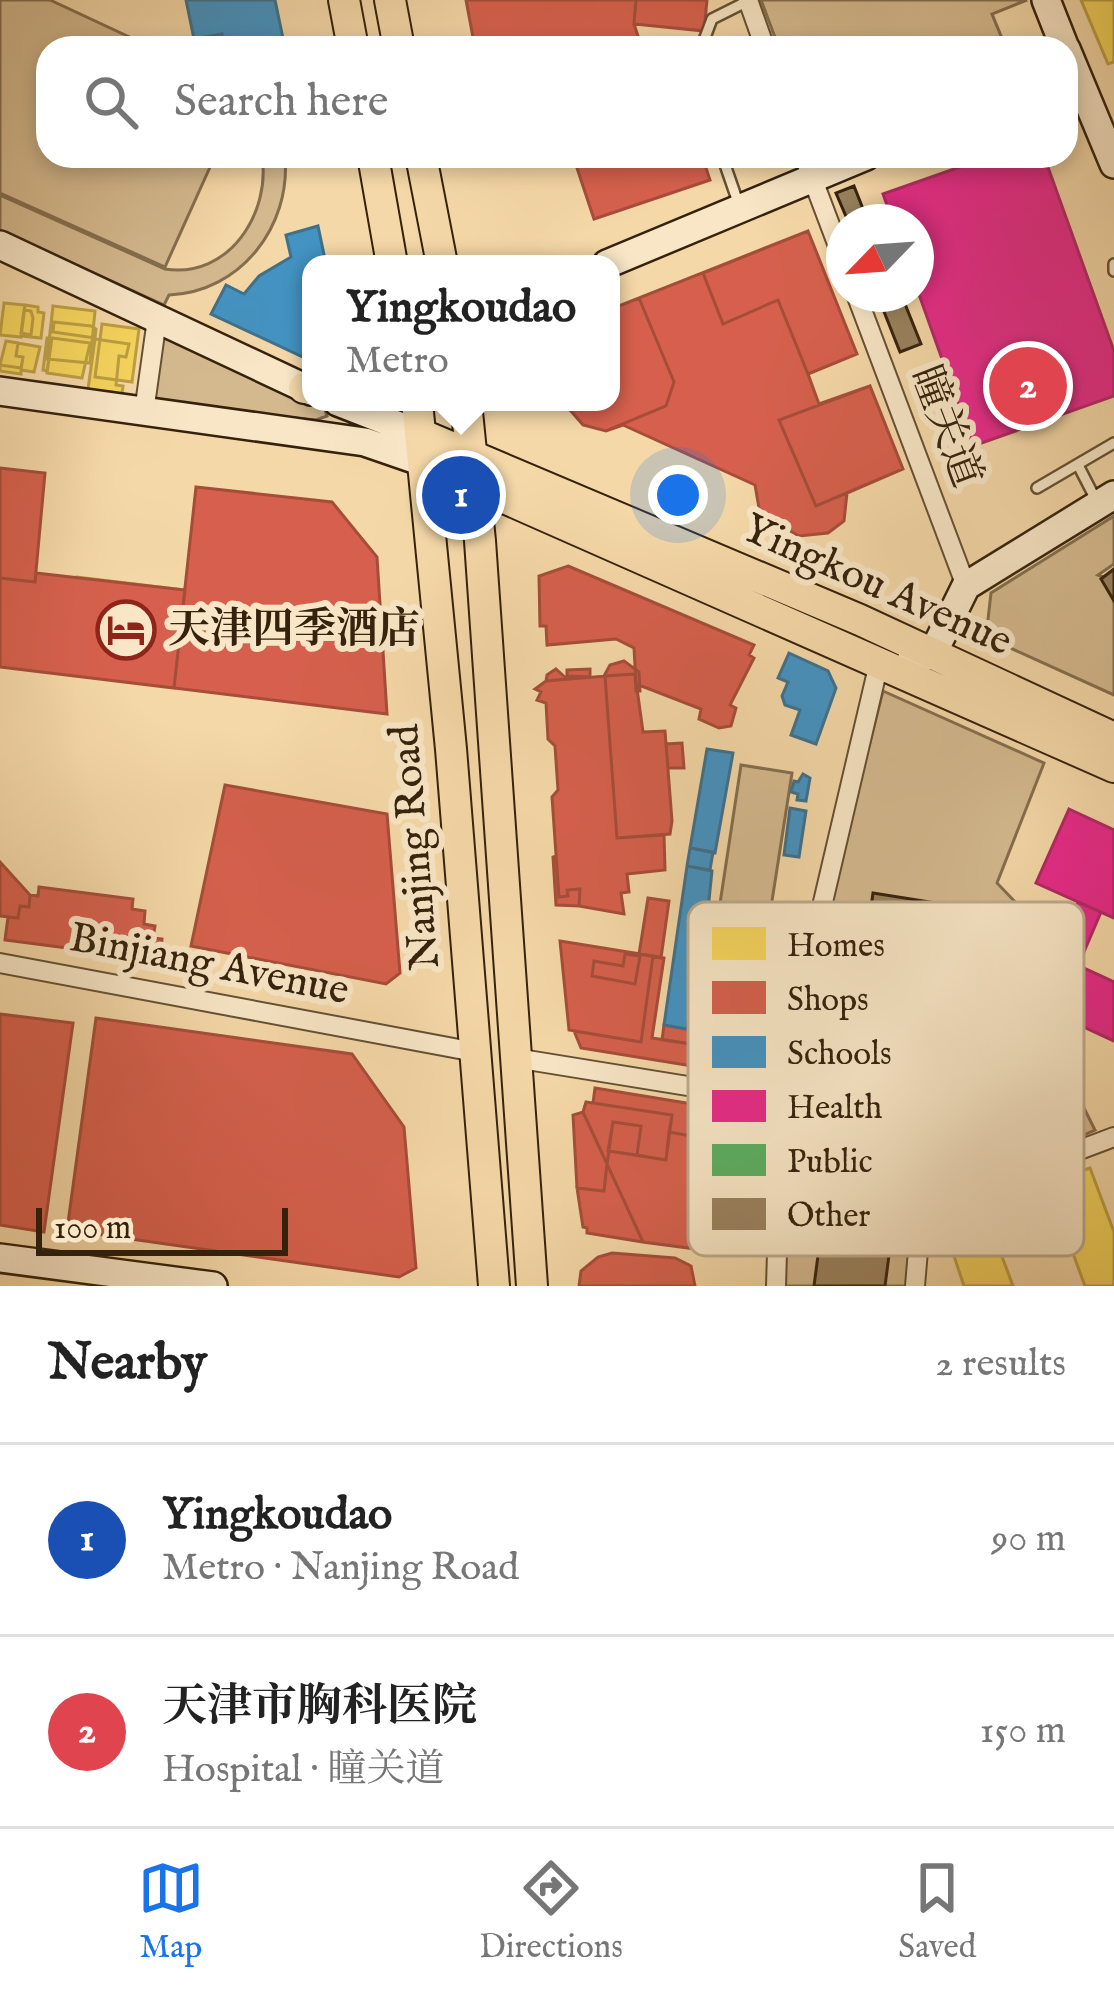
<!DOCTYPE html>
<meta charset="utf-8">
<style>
:root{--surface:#fff;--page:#f2f2f2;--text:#222;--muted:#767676;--line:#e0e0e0;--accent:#1a73e8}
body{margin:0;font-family:"IM FELL English","Noto Serif SC",serif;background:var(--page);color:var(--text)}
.compass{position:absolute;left:826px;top:204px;width:108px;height:108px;border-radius:50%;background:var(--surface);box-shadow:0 6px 18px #0003;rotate:245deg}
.scale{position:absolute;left:36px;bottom:30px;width:252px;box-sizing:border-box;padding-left:12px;border:6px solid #35220d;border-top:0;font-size:33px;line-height:42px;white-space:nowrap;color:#35220d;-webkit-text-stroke:9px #f8e6c6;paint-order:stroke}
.you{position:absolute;left:678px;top:495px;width:42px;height:42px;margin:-30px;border:9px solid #fff;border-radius:50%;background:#1a73e8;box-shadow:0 0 0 18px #1a73e833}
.badge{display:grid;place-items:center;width:78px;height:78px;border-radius:50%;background:var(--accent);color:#fff;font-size:39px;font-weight:700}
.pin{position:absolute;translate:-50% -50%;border:6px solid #fff;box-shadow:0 3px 12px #0006}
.popup{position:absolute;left:302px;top:255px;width:318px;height:156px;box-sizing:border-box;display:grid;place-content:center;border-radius:24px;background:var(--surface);filter:drop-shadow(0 3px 9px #0005);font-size:39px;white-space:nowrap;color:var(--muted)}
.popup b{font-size:45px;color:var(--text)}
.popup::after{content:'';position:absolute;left:50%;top:100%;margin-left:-24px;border:24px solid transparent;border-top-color:var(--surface)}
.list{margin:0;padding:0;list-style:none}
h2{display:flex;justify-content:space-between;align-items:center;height:156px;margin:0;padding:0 48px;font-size:51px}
h2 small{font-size:39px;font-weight:400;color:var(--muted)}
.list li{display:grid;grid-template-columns:78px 1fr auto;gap:36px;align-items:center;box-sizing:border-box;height:192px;padding:0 48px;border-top:3px solid var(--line)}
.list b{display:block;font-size:45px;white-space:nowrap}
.list p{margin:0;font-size:39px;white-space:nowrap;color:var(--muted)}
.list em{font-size:39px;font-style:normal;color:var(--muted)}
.icon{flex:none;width:66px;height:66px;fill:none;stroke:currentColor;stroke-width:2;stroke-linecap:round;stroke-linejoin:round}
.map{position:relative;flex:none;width:1114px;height:1286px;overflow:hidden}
.search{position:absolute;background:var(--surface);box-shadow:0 6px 18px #0003;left:36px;right:36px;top:36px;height:132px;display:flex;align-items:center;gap:30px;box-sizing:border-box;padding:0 42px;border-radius:36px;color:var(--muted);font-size:45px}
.sheet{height:540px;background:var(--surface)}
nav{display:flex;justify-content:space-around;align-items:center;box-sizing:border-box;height:168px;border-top:3px solid var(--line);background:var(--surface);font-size:33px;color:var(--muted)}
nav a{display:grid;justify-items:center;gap:6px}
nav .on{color:var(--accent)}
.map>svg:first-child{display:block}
</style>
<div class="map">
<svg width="1114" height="1286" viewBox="0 0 1114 1286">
<rect width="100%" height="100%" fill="#f5d8a8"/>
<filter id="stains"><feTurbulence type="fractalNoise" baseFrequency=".00167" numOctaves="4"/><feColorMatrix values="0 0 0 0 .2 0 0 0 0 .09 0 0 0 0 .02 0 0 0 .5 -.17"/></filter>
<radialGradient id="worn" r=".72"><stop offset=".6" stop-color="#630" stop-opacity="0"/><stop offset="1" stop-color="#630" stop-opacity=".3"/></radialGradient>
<path fill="#d4b98e" stroke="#846e4e" stroke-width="3" d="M0,0H50L153,48H48V156H215L165,267L0,193Z
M761,0H1027L992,14L1006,48H779Z
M262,156L285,157C291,226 241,292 169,295L164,305L0,230V195L165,269C229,279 271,213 262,156Z
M163,331L325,410L327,416L316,420L153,405Z
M1114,516V564L1098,575L1114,581V695L986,637L991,593Z
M883,691L1044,763L997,883L1022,909L1004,1026L1051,1042L1095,1130L965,1188L919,1196L908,1286H781L785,1186L813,968Z
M741,765L792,773L764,952L714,943Z"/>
<path fill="#f6d55c" stroke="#bc9f44" stroke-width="3" d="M1081,0H1114V62L1108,64Z
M4,303L25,305L21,337L0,335Z
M25,305L38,307V312L44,313L41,338L21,336L31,335L33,318L31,311L24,310Z
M53,306L95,311L90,363L47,359Z
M24,310L31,311L33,318L31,335L21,333Z
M54,322L91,326L96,329L95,338L53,332Z
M102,324L139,329L132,382L95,377Z
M47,338H52L47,371L43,370Z
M52,338L90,343L82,378L47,373Z
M95,339L129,344L126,357L119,356L116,385L123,386L121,401L87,396Z
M6,341L18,343L16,356L23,357L21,368L0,365Z
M18,343L40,347L34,372L21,370L23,357L16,356Z
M0,365L21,368V374L0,371Z
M77,577L185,590L175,683L66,670Z
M1090,1168L1114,1232V1286H1085L1047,1183Z
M985,1211L1013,1286H964L944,1226Z"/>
<path fill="#d6604d" stroke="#a64d3a" stroke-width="3" d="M466,0H636L634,24L642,48H475Z
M636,0H707L704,31L634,24Z
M573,156H702L710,180L594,219Z
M808,231L857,354L808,374L819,404L870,386L903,469L847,493L844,521L828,533L799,536L775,522L759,508L755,485L623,425L606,431L583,425L563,402H611V309Z
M808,231L857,354L808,374L778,300L723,324L703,273Z
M639,298L674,382L666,406L606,431L583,425L563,402H611V309Z
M870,386L903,469L816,506L779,420Z
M0,468L45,473L35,582L0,578Z
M196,487L332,502L377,557L387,714L174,688Z
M568,566L754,645L749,655L754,658L730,705L736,708L731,726L719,728L699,719L701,709L636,684L634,648L616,639L547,645L546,626H540L539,576Z
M36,573L185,590L174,688L0,667V578L35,582Z
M624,661L639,672L640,691H636L635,674L604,676L610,665Z
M556,669L567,679L546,681L547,675Z
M590,669V677L567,676V670Z
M635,674L643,732L665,731L672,821L670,834L617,838L605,676Z
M605,676L617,838L664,835L665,870L627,874L629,892L621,893L624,914L579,906L580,889L567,890L568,896L559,897L552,797L558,790L555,746L548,739L546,703L537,700L541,692L535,689L546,681Z
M682,743L684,768H668L666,744Z
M225,785L387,814L400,973L386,984L191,946Z
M556,856L559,897L568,896L567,890L580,889L579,906L556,905L553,857Z
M0,862L30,895L29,907L20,906L18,918L0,916Z
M39,887L133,899L132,909L145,911L144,924L155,926L153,938L162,939L160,960L5,940L8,917L18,918L20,906L29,907L30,895L38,896Z
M648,898L669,901L661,958L639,954Z
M560,941L653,956L641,1042L569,1030Z
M625,954L640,956L635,984L592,976L594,961L623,966Z
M625,954L640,956L635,984L592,976L594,961L623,966Z
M653,956L664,958L652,1038L706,1046L707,1036L728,1039L739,1027L764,1019L766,1008L782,1011L775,1037L755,1040L747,1044L740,1056L731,1055L729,1072L581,1048L574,1031L641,1042Z
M692,997L752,1006L749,1022L727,1032L708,1030L706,1046L662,1040L664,1025L687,1029Z
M0,1014L73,1023L44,1232L0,1225Z
M96,1018L352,1054L404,1127L416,1268L399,1277L67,1230Z
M595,1088L723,1109L721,1125L727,1126L733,1144L744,1153L756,1156L754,1182L746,1181L747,1171L711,1163L712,1156L705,1155L702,1138L669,1132L672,1115L593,1103Z
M586,1102L672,1115L666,1160L637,1155L641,1126L613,1122L607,1164L583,1112Z
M583,1112L607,1164L604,1191L577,1188L573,1115Z
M613,1122L641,1126L637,1155L608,1151Z
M669,1132L702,1138L705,1155L712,1156L711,1163L747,1171L746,1181L754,1182L750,1206L742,1207L734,1254L643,1242L607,1164L609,1151L666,1160Z
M607,1164L643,1242L587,1233V1228L583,1227L577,1188L604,1191Z
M612,1253L675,1258L691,1266L695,1286H579L581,1271L598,1257Z"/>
<path fill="#4393c3" stroke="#3f718c" stroke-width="3" d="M186,0H275L285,48H225L222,34L194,39Z
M318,226L326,264H311V354L305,358L211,314L226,285L244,294L259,276L291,257L286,235Z
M789,653L828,671L836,688L816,744L791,735L800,710L785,705L782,696L788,682L778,678Z
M707,749L733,753L715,853L690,848Z
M803,774L810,778L806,801L797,800L798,794L791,792L794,781L798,782Z
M790,808L806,811L799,857L784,855Z
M690,848L713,852L710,870L687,866Z
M687,866L712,871L705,939L698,957L764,966L769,953L777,960L790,962L783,1008L693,991L687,1029L664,1025Z
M781,923L795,925L790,962L777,960Z"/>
<path fill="#e7298a" stroke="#b22764" stroke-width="3" d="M991,156H1044L1114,351V396L973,446L916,286V222H893L883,194Z
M1069,809L1114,830V918L1036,883Z
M1078,902L1101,912L1078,966L1055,955Z
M1043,949L1114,982V1041L1021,998Z"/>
<path fill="#5aae61" stroke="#4f8448" stroke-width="3" d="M854,1076L860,1085L928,1096L925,1094L931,1081L963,1088L970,1083L975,1090L988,1092L983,1110L990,1108L997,1114L991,1123L990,1149L984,1154L977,1151V1169L963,1166L957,1171L951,1164L919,1162L920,1157H916L917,1148L921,1147L852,1137L848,1143L842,1142L837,1134L845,1082Z"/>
<path fill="#99815e" stroke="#35220d" stroke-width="3" d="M854,186L865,214L848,221L836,193Z
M877,294H901L921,344L900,352Z
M1114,569V601L1101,579Z
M873,893L936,903L933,924L916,921L902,1016L919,1018L916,1040L853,1030L856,1009L866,1010L880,916L870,914Z
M974,912L1008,918L987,1047L953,1041Z
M912,949L919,950L913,988L906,987Z
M829,988L839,990L836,1006L826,1004Z
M821,1024L831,1025L829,1043L819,1042Z
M923,1052L962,1058L960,1074L921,1068Z
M963,1058L983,1061L981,1077L960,1074Z
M841,1176L889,1183L888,1193L897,1194L885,1286H814L827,1187L839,1188Z"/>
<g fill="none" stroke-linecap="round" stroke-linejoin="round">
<g stroke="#655034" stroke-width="14">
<path id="lane" d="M701,48L712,19L748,1
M722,156L740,208
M1114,264V271
M1078,465L1096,500
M1037,488L1114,443"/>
</g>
<g stroke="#655034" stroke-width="22">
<path id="street" d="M748,0L765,48
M804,156L844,262
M856,294L966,586
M144,412L157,319
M0,963L475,1052
M515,1058L792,1103
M776,1286L779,1187L808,966L879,663
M915,1286L921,1215L960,1195L1114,1137"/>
</g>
<g stroke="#35220d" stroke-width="32">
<path id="secondary" d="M1046,0L1065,48
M1066,49L1114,164
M0,245L311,391
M607,264L866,156
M0,391L365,442L423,462
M338,402L420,434
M912,658L932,655L966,586L1114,495
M0,1258L213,1286"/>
</g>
<g stroke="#35220d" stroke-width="34">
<path id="primary" d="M344,0L353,48
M390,0L399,48
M373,156L392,264
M421,156L442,264
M304,388H311
M417,402L451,749L494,1286
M466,402L480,541L532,1286
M420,434L860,620L1114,738
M423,462L1114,767"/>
</g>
<use href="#lane" stroke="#f8e6c6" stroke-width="9"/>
<use href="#street" stroke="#f8e6c6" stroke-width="18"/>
<use href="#secondary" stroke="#f8e6c6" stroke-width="27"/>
<use href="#primary" stroke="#f5d8a8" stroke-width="30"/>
</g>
<defs>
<g id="hotel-ring" transform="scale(3)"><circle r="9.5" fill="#f8e6c6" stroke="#8f2418" stroke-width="1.5"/><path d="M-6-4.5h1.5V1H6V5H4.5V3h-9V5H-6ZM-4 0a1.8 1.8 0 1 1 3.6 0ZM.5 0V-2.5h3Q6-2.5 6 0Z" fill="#8f2418"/></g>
</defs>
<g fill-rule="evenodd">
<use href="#hotel-ring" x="126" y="630"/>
</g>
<g text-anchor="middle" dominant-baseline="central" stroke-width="12" stroke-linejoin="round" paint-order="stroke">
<g font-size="42" fill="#35220d" stroke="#f8e6c6">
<text transform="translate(945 427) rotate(69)">瞳关道</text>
<text transform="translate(877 586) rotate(24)">Yingkou Avenue</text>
<text transform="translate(416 847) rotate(-95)">Nanjing Road</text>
<text transform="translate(209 965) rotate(11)">Binjiang Avenue</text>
</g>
<g font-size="42" font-weight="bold" fill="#35220d" stroke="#f8e6c6" text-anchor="start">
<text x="168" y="630">天津四季酒店</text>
</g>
</g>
<rect x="688" y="902" width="396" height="354" rx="18" fill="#f8e6c6" stroke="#beab8e" stroke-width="3"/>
<rect x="712" y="927" width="54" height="33" fill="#f6d55c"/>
<rect x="712" y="981" width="54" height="33" fill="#d6604d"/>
<rect x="712" y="1036" width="54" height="32" fill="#4393c3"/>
<rect x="712" y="1090" width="54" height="32" fill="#e7298a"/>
<rect x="712" y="1144" width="54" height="32" fill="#5aae61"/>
<rect x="712" y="1198" width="54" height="32" fill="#99815e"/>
<g font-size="33" fill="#35220d">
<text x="787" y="956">Homes</text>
<text x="787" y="1010">Shops</text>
<text x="787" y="1064">Schools</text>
<text x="787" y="1118">Health</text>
<text x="787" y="1172">Public</text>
<text x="787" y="1226">Other</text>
</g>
<rect width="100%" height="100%" filter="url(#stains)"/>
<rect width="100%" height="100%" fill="url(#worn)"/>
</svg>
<svg class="compass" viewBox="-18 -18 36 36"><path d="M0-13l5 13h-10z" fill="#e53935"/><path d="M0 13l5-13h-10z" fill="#767676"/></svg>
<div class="scale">100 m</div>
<div class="you"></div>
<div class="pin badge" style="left:461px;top:495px;background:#1a4fb4">1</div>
<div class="popup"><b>Yingkoudao</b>Metro</div>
<div class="pin badge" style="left:1028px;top:386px;background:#e0444e">2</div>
<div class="search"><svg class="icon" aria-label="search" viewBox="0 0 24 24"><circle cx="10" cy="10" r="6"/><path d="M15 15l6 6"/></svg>Search here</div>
</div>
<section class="sheet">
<h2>Nearby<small>2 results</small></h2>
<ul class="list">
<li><span class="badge" style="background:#1a4fb4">1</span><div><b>Yingkoudao</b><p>Metro · Nanjing Road</p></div><em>90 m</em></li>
<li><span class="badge" style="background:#e0444e">2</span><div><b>天津市胸科医院</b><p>Hospital · 瞳关道</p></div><em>150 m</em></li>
</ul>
</section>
<nav>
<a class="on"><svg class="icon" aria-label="map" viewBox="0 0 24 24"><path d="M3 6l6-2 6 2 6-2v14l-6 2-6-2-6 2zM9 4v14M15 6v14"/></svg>Map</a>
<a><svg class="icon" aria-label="directions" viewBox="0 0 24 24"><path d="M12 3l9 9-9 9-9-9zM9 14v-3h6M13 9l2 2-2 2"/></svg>Directions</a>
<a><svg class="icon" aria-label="saved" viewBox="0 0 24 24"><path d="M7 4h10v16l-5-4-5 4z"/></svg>Saved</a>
</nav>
